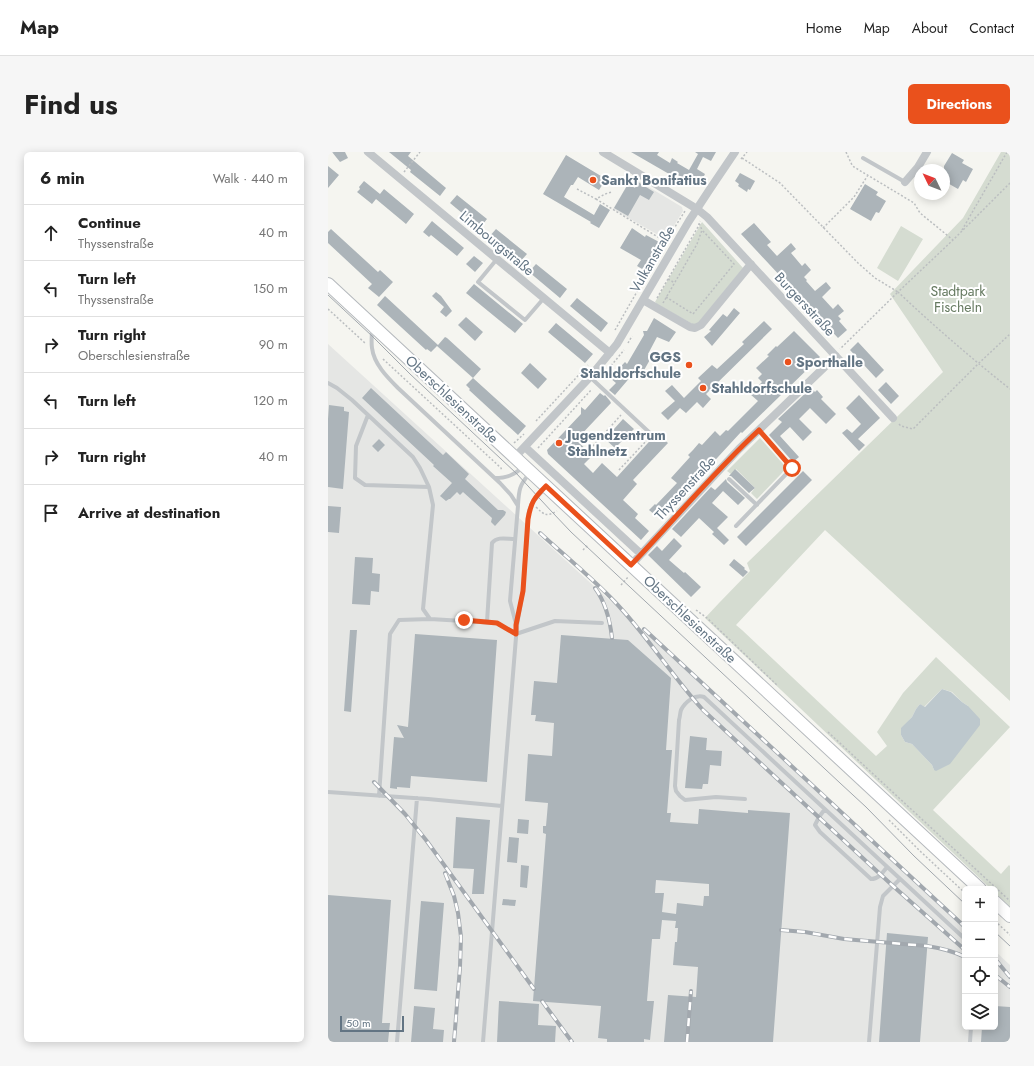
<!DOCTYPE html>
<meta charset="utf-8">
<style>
:root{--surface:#fff;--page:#f6f6f6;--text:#222;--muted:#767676;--line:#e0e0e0;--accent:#ea511c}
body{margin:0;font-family:Jost,sans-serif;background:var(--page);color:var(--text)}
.controls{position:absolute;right:12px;bottom:12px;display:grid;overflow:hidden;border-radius:6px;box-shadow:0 2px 10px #0003}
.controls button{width:36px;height:36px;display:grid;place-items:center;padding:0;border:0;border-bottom:1px solid var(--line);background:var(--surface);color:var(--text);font:20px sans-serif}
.compass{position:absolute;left:586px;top:12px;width:36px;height:36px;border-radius:50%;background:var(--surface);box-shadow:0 2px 10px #0003;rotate:313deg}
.scale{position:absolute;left:12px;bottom:10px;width:64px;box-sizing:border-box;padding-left:4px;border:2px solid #627483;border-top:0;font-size:11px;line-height:14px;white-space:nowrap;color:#627483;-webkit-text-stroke:3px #fff;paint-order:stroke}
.stop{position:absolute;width:12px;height:12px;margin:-9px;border:3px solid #ea511c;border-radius:50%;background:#fff}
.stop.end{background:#ea511c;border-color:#fff;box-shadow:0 1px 4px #0008}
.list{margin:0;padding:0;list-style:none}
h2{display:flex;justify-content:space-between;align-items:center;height:52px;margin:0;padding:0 16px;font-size:17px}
h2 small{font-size:13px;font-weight:400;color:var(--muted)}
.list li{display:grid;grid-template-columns:26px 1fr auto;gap:12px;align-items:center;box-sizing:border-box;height:56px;padding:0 16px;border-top:1px solid var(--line)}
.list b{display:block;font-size:15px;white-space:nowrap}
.list p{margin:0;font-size:13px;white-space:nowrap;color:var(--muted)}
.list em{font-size:13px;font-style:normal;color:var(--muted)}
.icon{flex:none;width:22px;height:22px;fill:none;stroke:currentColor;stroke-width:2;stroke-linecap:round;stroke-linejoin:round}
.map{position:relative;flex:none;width:682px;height:890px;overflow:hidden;border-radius:6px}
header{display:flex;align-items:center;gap:24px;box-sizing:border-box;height:56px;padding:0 20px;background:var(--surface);border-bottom:1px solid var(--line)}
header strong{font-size:19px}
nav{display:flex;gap:22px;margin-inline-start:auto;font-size:14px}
.intro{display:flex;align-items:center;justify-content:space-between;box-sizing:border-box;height:96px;padding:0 24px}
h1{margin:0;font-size:28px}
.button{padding:10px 18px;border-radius:6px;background:var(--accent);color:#fff;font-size:14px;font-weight:700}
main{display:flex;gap:24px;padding:0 24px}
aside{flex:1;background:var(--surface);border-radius:6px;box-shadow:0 2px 10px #0003}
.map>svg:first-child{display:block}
</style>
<header>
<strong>Map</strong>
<nav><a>Home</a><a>Map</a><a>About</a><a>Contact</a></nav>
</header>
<div class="intro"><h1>Find us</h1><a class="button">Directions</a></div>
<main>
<aside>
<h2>6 min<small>Walk · 440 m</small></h2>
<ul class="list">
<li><svg class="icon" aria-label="ahead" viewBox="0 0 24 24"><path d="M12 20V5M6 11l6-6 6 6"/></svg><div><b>Continue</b><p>Thyssenstraße</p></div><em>40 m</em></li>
<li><svg class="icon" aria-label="left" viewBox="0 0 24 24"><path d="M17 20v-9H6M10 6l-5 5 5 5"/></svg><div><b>Turn left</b><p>Thyssenstraße</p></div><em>150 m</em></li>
<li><svg class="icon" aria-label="right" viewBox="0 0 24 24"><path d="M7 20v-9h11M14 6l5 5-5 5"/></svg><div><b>Turn right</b><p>Oberschlesienstraße</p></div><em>90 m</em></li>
<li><svg class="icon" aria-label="left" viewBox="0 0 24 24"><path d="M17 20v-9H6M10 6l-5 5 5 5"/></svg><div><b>Turn left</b></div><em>120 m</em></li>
<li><svg class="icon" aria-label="right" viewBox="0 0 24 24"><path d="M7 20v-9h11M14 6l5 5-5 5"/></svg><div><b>Turn right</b></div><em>40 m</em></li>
<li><svg class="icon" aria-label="arrive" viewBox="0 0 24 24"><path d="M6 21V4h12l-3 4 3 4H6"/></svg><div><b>Arrive at destination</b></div></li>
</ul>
</aside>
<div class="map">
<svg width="682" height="890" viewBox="0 0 682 890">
<rect width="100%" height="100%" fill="#f5f5f0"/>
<path fill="#e5e6e4" d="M304,25L354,55L355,59L341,82L335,78L332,84L285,57Z
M0,192L637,772V875H667V799L682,813V890H0Z"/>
<path fill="#d5dcd1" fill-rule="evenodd" d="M673,0H682V549L497,378L408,473L414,478L548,604L559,594L549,580L575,541L608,505L682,575L605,658L673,722L681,713L682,714V755L667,741V737H663L377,466L391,451L422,419L419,411L615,220L562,142L635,66ZM614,537L624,540L634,550L640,554L606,618L604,613L584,592L577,590L573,583L574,576L584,565L588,557L592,552L596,555Z
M374,70L415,116L371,170L366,173L329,152L327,150Z
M573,74L595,87L570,129L549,116Z
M432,286L455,312L457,317L453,322L429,347L423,341L427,336L408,317L403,322L399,319Z"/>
<path fill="#bdc8cd" d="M614,537L623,540L634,550L640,554L652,567V573L622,612L608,619L606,618L604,613L584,592L577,590L573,583V576L584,565L588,557L592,552L597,555Z"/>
<path fill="#acb4b9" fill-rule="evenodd" d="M4,0H17L20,6L12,10Z
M61,0H83L80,4L118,36L112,44L82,20L83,18Z
M303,0H331L329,3L342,11L344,6L350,10L349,11L361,18L370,2L367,0H388L383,9L375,5L369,17L377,22L373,30L370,28L367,33L350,23L348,26Z
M624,1L636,8L634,11L645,17L638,30L635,28L630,37L616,29V14Z
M238,3L278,27L271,38L250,25L245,33H243L236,45L266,63L272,52L282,58L271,76L262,71L263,70L215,42Z
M0,14L11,23L0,36Z
M412,21L427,29L422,38L420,37L419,40L410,34L411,32L407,29Z
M36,29L52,42L56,37L86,62L78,72L48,47L44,52L29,40L32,37L31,35Z
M310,30L326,40L321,48L312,43L300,64L286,56L300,32L307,36Z
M537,32L550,40L548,43L558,49L551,61L548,60L543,69L522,57Z
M129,43L159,67L152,76L122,51Z
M104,69L136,96L129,104L103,83L101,85L95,80Z
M426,71L443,90L439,93L449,104L463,91L468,97L463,101L474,114L477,111L483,118L476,125L479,128L478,129L487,139L498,130L503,136L494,145L505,157L510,152L516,159L510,164L513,167L511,169L519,178L510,186L413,82Z
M304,76L317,85L318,83L333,91L316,118L309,114L313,108L292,96Z
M3,77L50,120L52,118L65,130L51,145L40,136L44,132L0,91V80Z
M168,77L199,102L191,111L161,85Z
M146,104L155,111L147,120L138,112Z
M208,112L239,137L232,146L201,120Z
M146,132L195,172L187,181L138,141Z
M108,140L113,144L124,159L118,165L112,160L116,155L104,144Z
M57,144L110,193L117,185L119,186L153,217L145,226L198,274L190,283L141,238L142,237L138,233L145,226L109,194L103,200L99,197L98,198L49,153Z
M249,146L280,171L273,180L242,154Z
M406,156L412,161L384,194L376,185L383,179L381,178L395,162L399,165Z
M138,165L155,180L147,189L130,173Z
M326,166L348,180L341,190L329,185L320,202L324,204L315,220L310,216L287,243L281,238L288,231L282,226L297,210L299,212L316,183L315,179H319Z
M436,169L444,177L378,242L383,247L375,256L369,250L358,261L352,256L340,268L333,261L347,249L337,239L344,233L356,246L373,229L370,226L384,213L389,217L416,192L414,190Z
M228,171L265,202L257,211L220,180Z
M466,179L492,205L414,281L413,280L333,367L328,363H327L321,358L327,352L328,353L349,331L343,326L362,305L360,303L365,298L371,291L374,293L387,279L392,284L398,278L400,279L430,249L422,242L434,230L430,226L434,222L428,216L441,204L439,203L448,194L449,195Z
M530,190L556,218L548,226L522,198Z
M202,211L219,227L210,237L193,221Z
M558,230L571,244L563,252L550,238Z
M43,236L115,303L118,300L141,322L137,327L170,358H175L178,360L177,363L167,374L163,370L164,366L135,340L132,343L129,340L122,347H121L118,349L112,344L124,331L105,314L106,313L34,246Z
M483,236L487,240L489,238L495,245L493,247L508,262L498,272L482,256L471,267L484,280L475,289L462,275L452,284L471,305L465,310L441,283L454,270L450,267Z
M272,241L276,244L277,243L282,249L283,251L250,286L252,287L249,289L261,300L259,302L263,305L256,312L265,321L274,311L289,325L329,281L340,291L305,328L309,332L295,348L310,362L307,366L321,379L313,388L220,302L219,298L253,262V255L257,258Z
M531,243L552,266L530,287L537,293L531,299L514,281L519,277L524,281L533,272L518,256Z
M1,253L16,255V259L21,260L15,337L0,335V267Z
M295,267L306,277L287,296L277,287Z
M51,287L57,293L50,300L44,294Z
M407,317L427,336L421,341L403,324H401Z
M475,319L484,328L418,394L409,385Z
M398,327L399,330L417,346L410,353L395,339L384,351L400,365L389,376L401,388L396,393L384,382L386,380L371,366L353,385L344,377L383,335L387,338Z
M0,354L13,355L11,381L0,380Z
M346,386L354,394L341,408L356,421L357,420L373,435L363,445L320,403L329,394L334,399Z
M27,405L45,406L44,421L52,422L51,440L43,439L42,453L24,452Z
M406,407L417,416L416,417L420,420L415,425L401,413Z
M22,478H29L23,560L16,559Z
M87,482L169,488L159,630L83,624L82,636L69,635V637L62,636L66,585L76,586L69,573L80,575Z
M233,483L300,488L343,526L338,598H344L339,661H343L342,670L370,672L371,657L420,661V658L462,661L445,890H336L340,843L368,845L370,815L345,813L347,790H349L350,776H347L348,769L334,768L332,787H324L319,849H326L322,888L316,887V890H279V887L270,886L273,854L205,849L218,682L215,681V674H218L220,651L197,649L200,602L224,604L226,571L207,569L208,563H203L206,529L229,531ZM328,728L381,732V744H376L375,754L349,751L348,762L334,760L336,741H327Z
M362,584L379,586L378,598L394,599L393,614L382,613L380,632H375L374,637L357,636Z
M128,665L162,668L156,742H144L146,717L125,716Z
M190,667L201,668L200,682L189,681Z
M181,685L191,686L189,711L179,710Z
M193,713L201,714L199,736L192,735Z
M0,743L63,748L54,871H62L60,890H0Z
M175,747L188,748L187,754L174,753Z
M93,749L116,751L109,839L86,837Z
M559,781L600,785L592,890H551Z
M171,849L211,852L210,873L228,874L227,890H169Z
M86,854L107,856L105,877L116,878L115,890H83Z
M667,854L682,855V890H653L654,875H667Z"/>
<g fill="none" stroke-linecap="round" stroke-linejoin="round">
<g stroke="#b5b9bd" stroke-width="14">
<path id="primary" d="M0,132L652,737
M667,750L682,764"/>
</g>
<path stroke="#bbbec0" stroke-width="1.5" stroke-dasharray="2 2" stroke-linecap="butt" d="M518,0L524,13L526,15L586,51L592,61L625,88
M681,0H682
M414,6L452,31L530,111L547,126L570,140L512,197
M413,7L419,0
M76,20L92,0
M682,31L625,88L570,140C606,174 643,206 682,237
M249,37L268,47L277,42L284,40
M268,47L338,90
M495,76L526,45L540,23
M634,78L679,0
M340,127L347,131
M338,145L365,162L406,112L374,78
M329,146L370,75L372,69
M335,151L369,92L374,78L371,71
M0,157L37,191
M287,178L338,89L357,59
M300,191L304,184
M55,207L173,316L174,319
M273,226L296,198
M208,269L260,213
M571,272L573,274L585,277L650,212L682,182
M186,291L196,282
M265,294L293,263
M210,296L264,237
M291,318L320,287
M208,355C216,363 219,365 229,359
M255,398L260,393
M293,433L301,424
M368,458L379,466L450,534
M500,580L682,749
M561,668L592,699L637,741
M667,769L682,783"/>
<path stroke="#c2c6c9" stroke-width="4" d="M535,6L577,30
M169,107L150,130L197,168L216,146
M44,177C44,183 43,190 44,196C46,212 59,225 70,236L172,331L183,343L190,354L182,449L188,472
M262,225L323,282
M0,231L9,236L24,248L85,305L92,316L101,335L105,353L95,457L102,467L169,471L188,482L227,469L274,471
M40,263L28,294L27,326L37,333L101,335
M167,326C179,326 186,323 195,315
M401,327L429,353
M190,353C191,338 191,334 201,322
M408,374L464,316L431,278
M159,470L164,391C169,384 179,387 187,387
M0,640L100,647L174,654
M51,644L62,482L71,468L102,467
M417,647L388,645L357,648L352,644L348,639L347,634L351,568C352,565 352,561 353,558C357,550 367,542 376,545L637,787
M497,657L491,665L487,673L492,680L543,727C551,727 555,720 559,715
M69,890L89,646
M155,890L189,473L195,439L200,367L201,359L204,351L217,336
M541,890L552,755L555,744L572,727
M642,890L643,875"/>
<path stroke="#c2c6c9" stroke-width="8" d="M40,0L282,201
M275,0L369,57L379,65L565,266
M577,30L590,15L599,0
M315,148L362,175L367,176L373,173L423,112
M197,295L313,402
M187,305L262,225L289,192L361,69L382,37L407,0
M303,413L411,297L508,204"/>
<use href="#primary" stroke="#fff" stroke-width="12"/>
<path stroke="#a2a8ae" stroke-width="1" d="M0,143L44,184L82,222L188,321L225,361L243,380L512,631L538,655L586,704L637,752
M667,780L682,794"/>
<g stroke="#a2a8ae" stroke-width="4">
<path id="rail" d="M212,381C237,404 263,425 286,449C319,483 343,523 375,558L565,734L637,798
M267,436C278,451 282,468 284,486
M316,477L637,775
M46,630L77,662L98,688L206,837
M117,721L126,744L130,761L133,785L132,815L126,890
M453,778L477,780L516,787L599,794C612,796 625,799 637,805
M667,807L682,825
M667,823L682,835
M214,849L244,890
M359,890L363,839"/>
</g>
<use href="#rail" stroke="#fff" stroke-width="2.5" stroke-dasharray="8" stroke-linecap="butt"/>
</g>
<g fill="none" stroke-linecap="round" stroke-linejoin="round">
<path stroke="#ea511c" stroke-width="5" d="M136,468L169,471L188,482V473L195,439L200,367C203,350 206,346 218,334L303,413C346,368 386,320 431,278L464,316"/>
</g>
<g fill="#ea511c" stroke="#fff" stroke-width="1.5">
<circle cx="265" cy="28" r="4"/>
<circle cx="460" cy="210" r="4"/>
<circle cx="361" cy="213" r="4"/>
<circle cx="375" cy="236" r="4"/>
<circle cx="231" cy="291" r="4"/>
</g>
<g text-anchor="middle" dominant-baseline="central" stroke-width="4" stroke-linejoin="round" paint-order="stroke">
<g font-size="14" font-weight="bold" fill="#627483" stroke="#fff" text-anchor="start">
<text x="273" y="28">Sankt Bonifatius</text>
<text x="353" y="205" text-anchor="end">GGS<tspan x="353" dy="16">Stahldorfschule</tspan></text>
<text x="468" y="210">Sporthalle</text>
<text x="383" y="236">Stahldorfschule</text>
<text x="239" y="283">Jugendzentrum<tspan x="239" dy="16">Stahlnetz</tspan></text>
</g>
<g font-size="14" fill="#627483" stroke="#fff">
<text transform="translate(169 91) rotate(40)">Limbourgstraße</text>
<text transform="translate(324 107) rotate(-60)">Vulkanstraße</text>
<text transform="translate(477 152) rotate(47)">Burgersstraße</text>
<text transform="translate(124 247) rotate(43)">Oberschlesienstraße</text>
<text transform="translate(357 336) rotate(-47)">Thyssenstraße</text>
<text transform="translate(362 467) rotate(43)">Oberschlesienstraße</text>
</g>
<g font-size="14" fill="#667a61" stroke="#fff">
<text x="630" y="139">Stadtpark<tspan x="630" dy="16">Fischeln</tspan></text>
</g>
</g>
</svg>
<div class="controls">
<button>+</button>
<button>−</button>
<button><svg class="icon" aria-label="locate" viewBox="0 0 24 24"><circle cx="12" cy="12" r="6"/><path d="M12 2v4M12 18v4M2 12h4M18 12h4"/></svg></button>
<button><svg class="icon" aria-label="layers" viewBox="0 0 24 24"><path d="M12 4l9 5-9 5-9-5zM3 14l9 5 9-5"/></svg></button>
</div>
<svg class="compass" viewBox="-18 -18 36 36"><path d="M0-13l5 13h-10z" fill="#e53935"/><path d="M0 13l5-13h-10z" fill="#767676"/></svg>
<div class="scale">50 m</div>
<div class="stop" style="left:464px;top:316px"></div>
<div class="stop end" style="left:136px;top:468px"></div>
</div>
</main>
